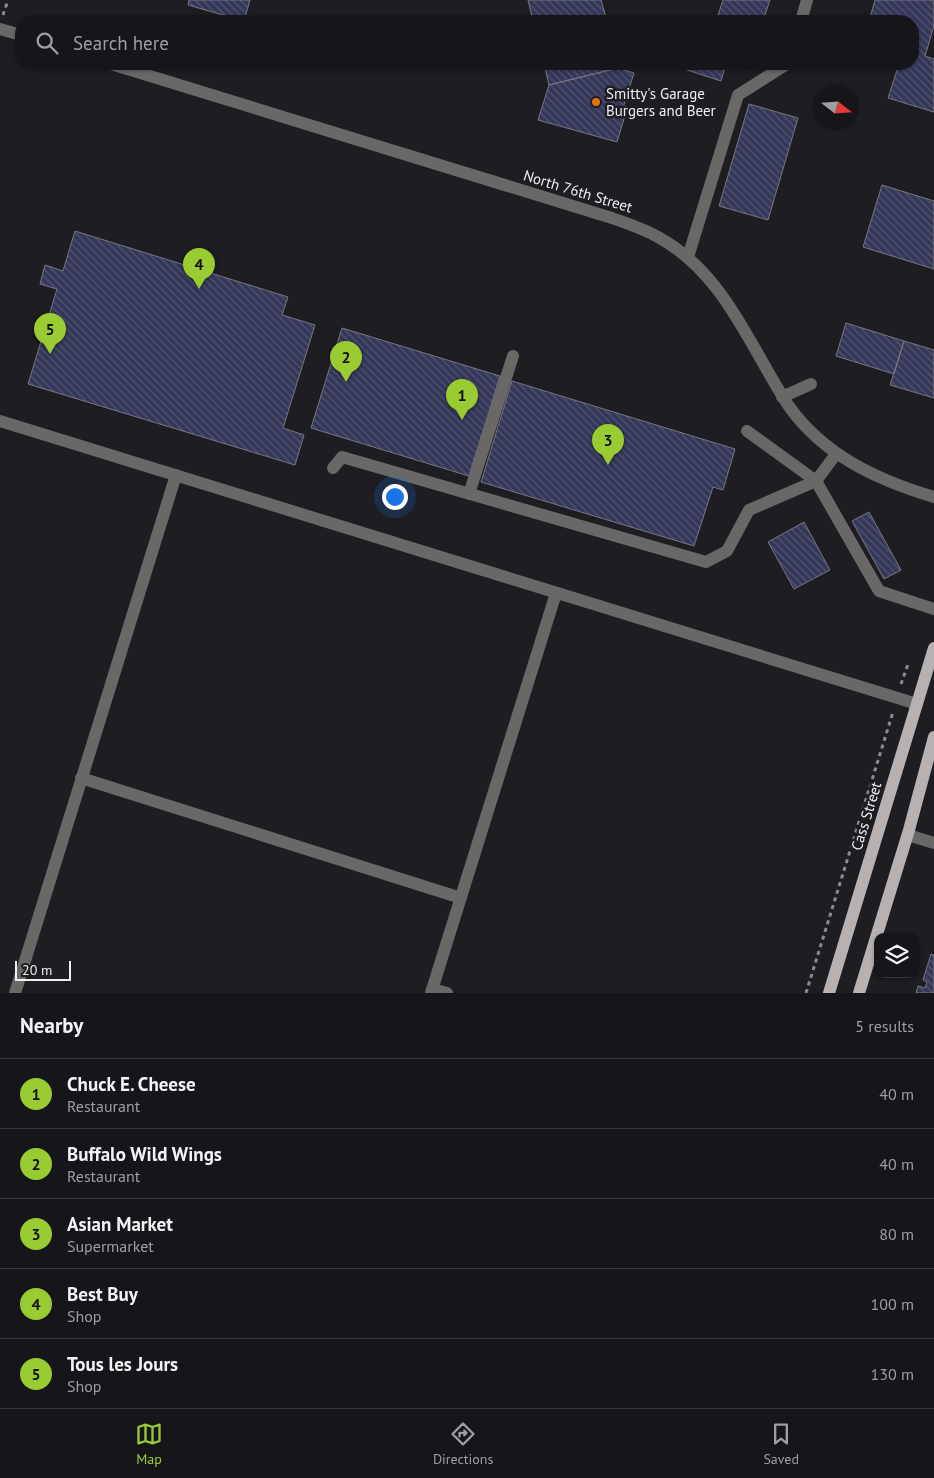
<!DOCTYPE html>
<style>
:root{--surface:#16161a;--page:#232327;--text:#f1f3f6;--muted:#9e9fa2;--line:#353539;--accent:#9bcb33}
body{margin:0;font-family:"PT Sans",sans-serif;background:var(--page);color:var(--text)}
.controls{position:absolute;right:15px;bottom:15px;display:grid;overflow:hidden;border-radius:10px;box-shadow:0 1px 4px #0004}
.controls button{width:45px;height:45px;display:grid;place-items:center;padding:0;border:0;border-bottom:1px solid var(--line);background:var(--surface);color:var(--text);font:25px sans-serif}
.compass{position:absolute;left:814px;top:85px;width:45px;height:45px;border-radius:50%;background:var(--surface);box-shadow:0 1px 4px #0004;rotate:107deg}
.scale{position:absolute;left:15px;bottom:12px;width:56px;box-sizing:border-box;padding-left:5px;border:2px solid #efeff3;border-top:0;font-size:14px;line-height:18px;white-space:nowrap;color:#efeff3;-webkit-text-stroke:4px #1d1d22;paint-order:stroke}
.you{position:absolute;left:394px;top:496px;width:18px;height:18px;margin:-12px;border:4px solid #fff;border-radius:50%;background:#1a73e8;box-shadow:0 0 0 8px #1a73e833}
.badge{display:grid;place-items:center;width:32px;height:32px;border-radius:50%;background:var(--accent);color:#111;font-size:16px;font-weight:700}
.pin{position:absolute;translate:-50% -41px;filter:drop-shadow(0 1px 2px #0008)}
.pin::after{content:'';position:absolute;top:26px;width:18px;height:15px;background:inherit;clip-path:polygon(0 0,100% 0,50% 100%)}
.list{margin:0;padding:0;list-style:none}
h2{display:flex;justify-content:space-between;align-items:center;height:65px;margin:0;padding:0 20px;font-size:21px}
h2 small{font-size:16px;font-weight:400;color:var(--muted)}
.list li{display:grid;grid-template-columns:32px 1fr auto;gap:15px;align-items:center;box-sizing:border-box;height:70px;padding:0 20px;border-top:1px solid var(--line)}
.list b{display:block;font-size:19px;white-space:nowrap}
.list p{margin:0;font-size:16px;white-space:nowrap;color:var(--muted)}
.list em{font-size:16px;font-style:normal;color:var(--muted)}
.icon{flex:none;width:28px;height:28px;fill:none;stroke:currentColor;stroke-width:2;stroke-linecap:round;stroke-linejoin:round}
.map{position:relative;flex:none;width:934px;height:993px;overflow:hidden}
.search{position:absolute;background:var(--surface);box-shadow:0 1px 4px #0004;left:15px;right:15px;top:15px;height:55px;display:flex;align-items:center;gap:12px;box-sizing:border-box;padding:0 18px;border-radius:20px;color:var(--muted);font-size:19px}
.sheet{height:415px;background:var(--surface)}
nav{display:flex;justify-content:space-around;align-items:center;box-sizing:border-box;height:70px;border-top:1px solid var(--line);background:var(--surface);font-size:14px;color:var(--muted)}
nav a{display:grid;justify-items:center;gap:2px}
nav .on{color:var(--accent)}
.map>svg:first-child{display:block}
</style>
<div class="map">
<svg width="934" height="993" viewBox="0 0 934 993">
<defs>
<pattern id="building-back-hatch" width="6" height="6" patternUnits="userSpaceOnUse" patternTransform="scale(1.25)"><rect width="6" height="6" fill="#353759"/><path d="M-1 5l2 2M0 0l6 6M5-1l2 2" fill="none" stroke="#535471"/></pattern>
</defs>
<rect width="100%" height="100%" fill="#1d1d22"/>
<path fill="url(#building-back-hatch)" stroke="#77787e" d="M189,0H250L244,21L188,5Z
M528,0H601L607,21H533Z
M723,0H770L763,21H716Z
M875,0H934V26L925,56L934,59V112L888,98L899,64H913V21H869Z
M544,64H617L618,68L549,85Z
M683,64H726L721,81L681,68Z
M729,64H750L748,70Z
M618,68L634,73L622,111L626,112L617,142L538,120L549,85Z
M749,104L798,118L768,220L719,206Z
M882,185L934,201V269L863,247Z
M75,231L288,297L282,315L315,325L283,428L304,435L295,465L28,384L57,289L40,284L45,265L63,271Z
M846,323L904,341L894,374L836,356Z
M342,328L500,376L469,476L311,428Z
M904,341L934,350V398L890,385Z
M512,381L735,449L723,490L713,487L694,546L481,482Z
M869,512L901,570L884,579L852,521Z
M804,522L830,570L794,589L768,542Z
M931,954L934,955V993H916L918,986L925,988L927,982L923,980Z"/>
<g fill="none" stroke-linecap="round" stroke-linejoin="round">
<path stroke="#8c8c90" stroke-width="3" stroke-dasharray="4 4" stroke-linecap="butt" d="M3,15L8,0
M901,684L908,664
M806,993L893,712"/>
<path stroke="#6a6767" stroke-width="12" d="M801,21L807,0
M0,29L21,35
M111,64L612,218C628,224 644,229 658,237C724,273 749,345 788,405C823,455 877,480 934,497
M688,257L738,95L787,64
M782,397L811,384
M0,421L917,704
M747,431L816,481
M836,454L816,481L879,591L934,609
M333,468L342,457L706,562L727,551L749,510L816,481
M469,494L513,356
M81,778L461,898
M908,835L934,843
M432,989L447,993
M15,993L176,475
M431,993L556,593"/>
<path stroke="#b7b1b2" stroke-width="12" d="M829,993L934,648
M859,993L909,830L934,737"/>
</g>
<circle fill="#e8710a" stroke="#1d1d22" stroke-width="2" cx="596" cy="102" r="5"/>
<g text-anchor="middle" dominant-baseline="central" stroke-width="5" stroke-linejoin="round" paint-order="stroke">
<g font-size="15" fill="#efeff3" stroke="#1d1d22" text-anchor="start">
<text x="606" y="93">Smitty's Garage<tspan x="606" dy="17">Burgers and Beer</tspan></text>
</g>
<g font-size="15" fill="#efeff3" stroke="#1d1d22">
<text transform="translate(578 191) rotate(17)">North 76th Street</text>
<text transform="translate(866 816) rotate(-73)">Cass Street</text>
</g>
</g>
</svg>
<div class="controls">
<button><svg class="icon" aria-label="layers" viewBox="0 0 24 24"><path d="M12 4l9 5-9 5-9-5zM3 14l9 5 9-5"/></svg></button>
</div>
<svg class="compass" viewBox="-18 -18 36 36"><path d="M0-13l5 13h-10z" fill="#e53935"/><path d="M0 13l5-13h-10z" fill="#9e9fa2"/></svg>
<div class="scale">20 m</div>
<div class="you"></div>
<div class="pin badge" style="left:462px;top:420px">1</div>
<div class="pin badge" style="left:346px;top:382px">2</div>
<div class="pin badge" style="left:608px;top:465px">3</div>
<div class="pin badge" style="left:199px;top:289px">4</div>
<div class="pin badge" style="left:50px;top:354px">5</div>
<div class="search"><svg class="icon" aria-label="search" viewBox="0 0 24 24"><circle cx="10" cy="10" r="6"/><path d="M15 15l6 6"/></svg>Search here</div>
</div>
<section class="sheet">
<h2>Nearby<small>5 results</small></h2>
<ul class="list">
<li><span class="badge">1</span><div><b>Chuck E. Cheese</b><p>Restaurant</p></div><em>40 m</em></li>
<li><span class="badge">2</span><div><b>Buffalo Wild Wings</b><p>Restaurant</p></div><em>40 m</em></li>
<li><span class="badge">3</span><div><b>Asian Market</b><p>Supermarket</p></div><em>80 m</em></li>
<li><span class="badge">4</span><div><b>Best Buy</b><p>Shop</p></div><em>100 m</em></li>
<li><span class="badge">5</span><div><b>Tous les Jours</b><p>Shop</p></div><em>130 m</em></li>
</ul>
</section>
<nav>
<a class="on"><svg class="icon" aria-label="map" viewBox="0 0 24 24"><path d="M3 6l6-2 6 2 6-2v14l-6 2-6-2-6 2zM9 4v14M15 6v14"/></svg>Map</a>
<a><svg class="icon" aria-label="directions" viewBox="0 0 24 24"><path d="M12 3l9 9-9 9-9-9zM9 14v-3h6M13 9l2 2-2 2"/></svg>Directions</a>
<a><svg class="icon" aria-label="saved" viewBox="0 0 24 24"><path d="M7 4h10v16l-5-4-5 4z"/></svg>Saved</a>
</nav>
